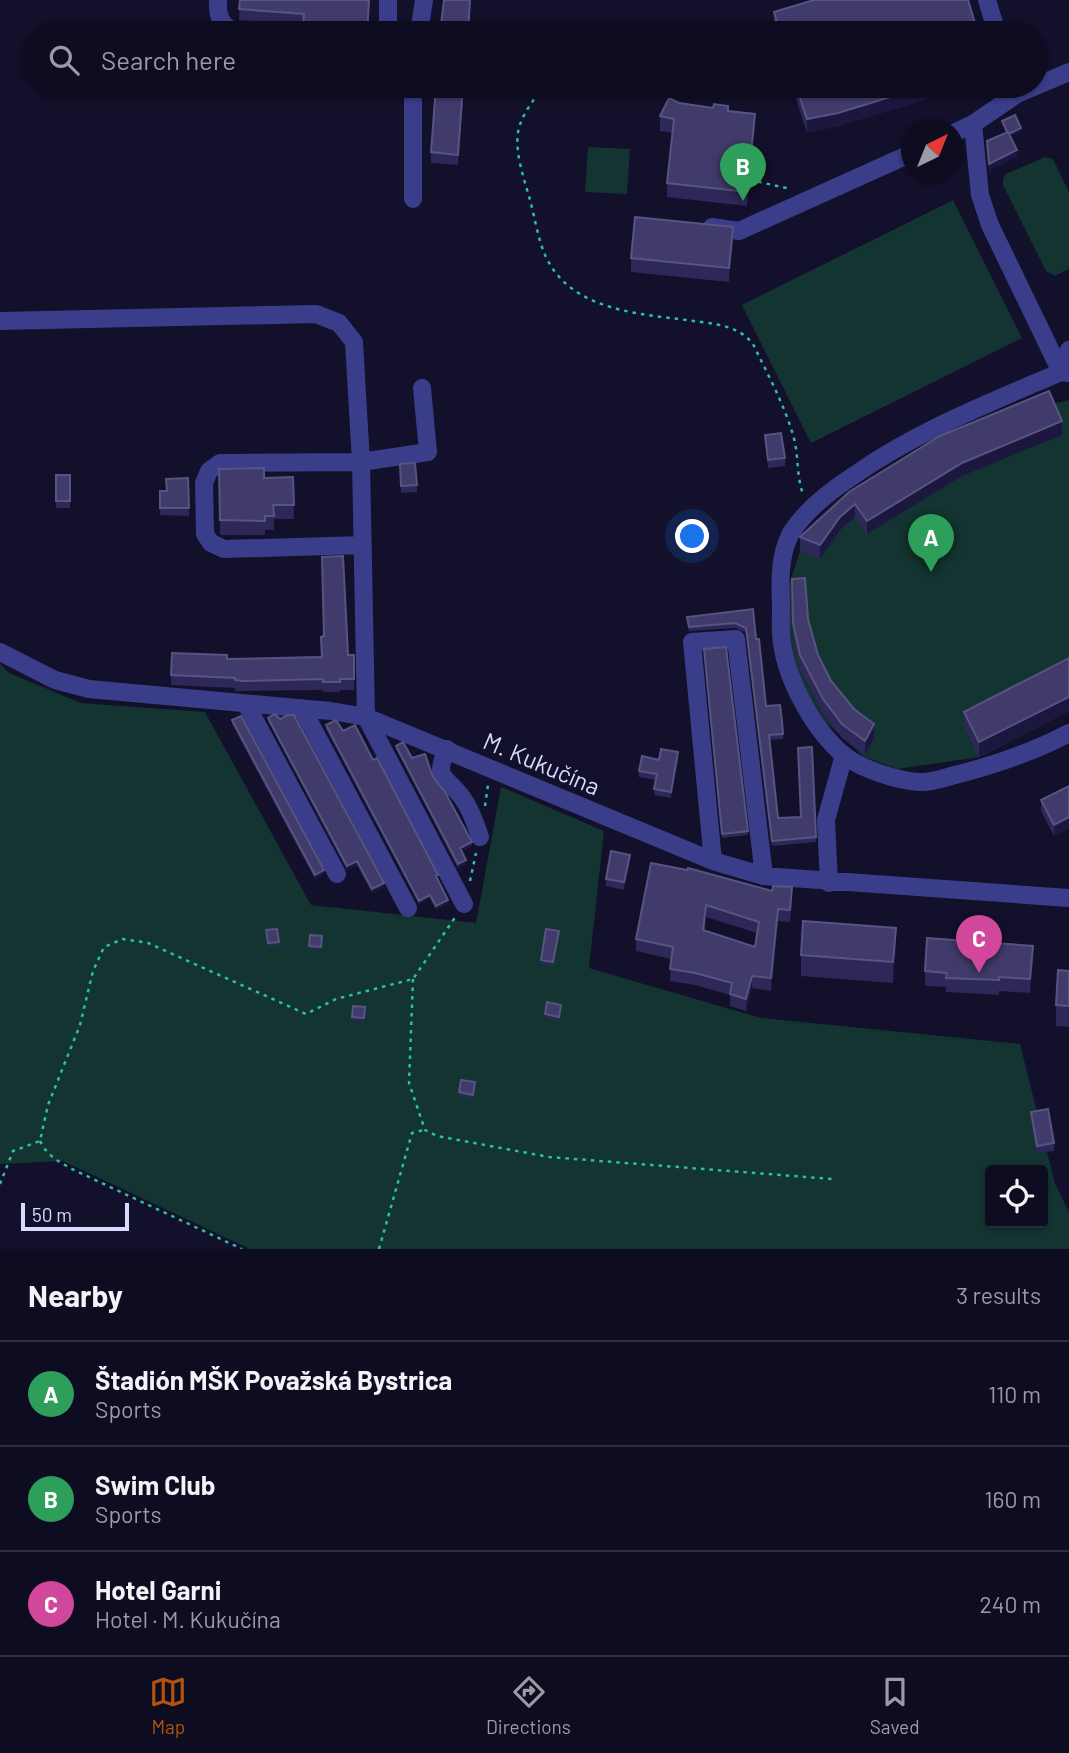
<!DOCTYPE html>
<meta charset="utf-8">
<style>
:root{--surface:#0e0c20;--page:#1c1a2d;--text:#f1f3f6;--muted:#9b9ba5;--line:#2e2c3e;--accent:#b45309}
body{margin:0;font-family:Barlow,sans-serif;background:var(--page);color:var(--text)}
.controls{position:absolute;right:21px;bottom:21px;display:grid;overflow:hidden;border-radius:7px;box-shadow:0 2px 5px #0004}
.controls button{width:63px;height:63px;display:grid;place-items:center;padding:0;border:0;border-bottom:2px solid var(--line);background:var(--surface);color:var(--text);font:35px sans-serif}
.compass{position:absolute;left:901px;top:119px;width:63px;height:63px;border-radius:50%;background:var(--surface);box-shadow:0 2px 5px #0004;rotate:43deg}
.scale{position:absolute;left:21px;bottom:18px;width:108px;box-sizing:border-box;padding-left:7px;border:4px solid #dad9ff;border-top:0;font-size:19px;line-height:24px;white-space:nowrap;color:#dad9ff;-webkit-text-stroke:5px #12102a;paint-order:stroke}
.you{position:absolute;left:693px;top:537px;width:24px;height:24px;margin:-18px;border:5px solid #fff;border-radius:50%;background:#1a73e8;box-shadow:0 0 0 10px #1a73e833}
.badge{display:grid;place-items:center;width:46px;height:46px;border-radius:50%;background:var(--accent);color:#fff;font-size:23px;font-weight:700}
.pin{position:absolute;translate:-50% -58px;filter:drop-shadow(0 2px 4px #0008)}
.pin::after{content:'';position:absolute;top:37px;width:24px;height:21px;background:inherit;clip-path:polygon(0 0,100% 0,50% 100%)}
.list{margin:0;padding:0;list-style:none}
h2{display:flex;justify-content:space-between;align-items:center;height:91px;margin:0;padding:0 28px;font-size:30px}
h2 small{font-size:23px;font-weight:400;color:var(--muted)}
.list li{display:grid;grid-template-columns:46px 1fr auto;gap:21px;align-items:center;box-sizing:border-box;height:105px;padding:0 28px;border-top:2px solid var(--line)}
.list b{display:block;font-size:26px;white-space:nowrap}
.list p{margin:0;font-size:23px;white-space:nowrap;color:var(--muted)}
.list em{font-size:23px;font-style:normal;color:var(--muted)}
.icon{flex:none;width:38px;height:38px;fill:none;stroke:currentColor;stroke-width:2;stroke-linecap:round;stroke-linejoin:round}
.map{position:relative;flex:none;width:1069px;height:1249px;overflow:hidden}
.search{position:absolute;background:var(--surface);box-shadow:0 2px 5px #0004;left:21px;right:21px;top:21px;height:77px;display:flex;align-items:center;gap:18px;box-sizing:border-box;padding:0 24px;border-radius:38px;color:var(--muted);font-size:26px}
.sheet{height:406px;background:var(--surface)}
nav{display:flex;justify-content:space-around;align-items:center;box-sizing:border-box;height:98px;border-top:2px solid var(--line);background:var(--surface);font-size:19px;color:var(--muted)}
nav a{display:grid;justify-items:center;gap:4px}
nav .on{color:var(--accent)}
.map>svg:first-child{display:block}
</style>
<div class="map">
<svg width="1069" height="1249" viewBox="0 0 1069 1249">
<rect width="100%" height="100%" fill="#12102a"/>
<path fill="#133430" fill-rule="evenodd" d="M588,147L630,149L627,194L585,192Z
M1045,157L1053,159L1069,192V269L1055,276L1046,271L1003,185V178L1006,174Z
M953,200L1022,338L811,443L742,305Z
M1069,400V711L980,757L897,769L864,757L826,722L810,698L792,659L786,620V594L800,551L849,505L1049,405Z
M0,664L9,673L81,703L205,712L311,905L476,923L501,787L604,831L589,968L761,1018L1020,1044L1055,1184L1069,1212V1249H250L63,1161L0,1164ZM990,1170H1043V1223H990Z"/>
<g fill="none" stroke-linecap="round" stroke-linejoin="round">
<path stroke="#2dbea8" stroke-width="2.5" stroke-dasharray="3.5 5" stroke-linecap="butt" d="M544,86C536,97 526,109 521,122C511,144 524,178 530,200C535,218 538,240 546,257C573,314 647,314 701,322C722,325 739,327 753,344C767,373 784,404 793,435C799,454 796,475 803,494
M750,180L791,189
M485,806L488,785
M470,881L476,853
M413,979L409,1083L425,1130L437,1136L549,1157L832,1179
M40,1141C47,1156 61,1163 74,1170L242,1249
M0,1184L13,1151L40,1141L48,1105L80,1025L93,971L104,947L123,939L148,943L306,1014L336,999L413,979L456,916
M379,1249L412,1133L424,1130"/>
<path stroke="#3a3e8a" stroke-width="18" d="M218,0C216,35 238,32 266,33
M987,0L997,33
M384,33L388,23V0
M419,33L424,0
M413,86V199
M1014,86L1017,94L1069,72
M973,124L980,195L990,225L1061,372L1069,350
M954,133L973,124L1017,94
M712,227L739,231L912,153
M0,321L316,314L339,323L354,342L361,462L366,717L464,904
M1069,373L1061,372C989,403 917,431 853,476C830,491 806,509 791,533C779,555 780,582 781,606C781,618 780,631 782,643C787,681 815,732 845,756C861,769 899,781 919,782C931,783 944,778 955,775C995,765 1033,752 1069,733
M363,545L224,549L211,543L205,534L204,483L209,471L220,463L361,462L428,452L422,388
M0,652L55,680L89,689L331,711L366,717L713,861L764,876L1069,898
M246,704L337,874
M302,708L408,908
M447,749C433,779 446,776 461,796C471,809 475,823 480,837
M713,861L692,642L736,639L764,876
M829,883L826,820L844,755"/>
</g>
<path fill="#2e2858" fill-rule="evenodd" d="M240,0H370L368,33H302L303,25L239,20Z
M774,12L978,33H776L774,26Z
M300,86H396L393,93L388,96H383L364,86V92L300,87Z
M464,86L458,165L431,163V152Z
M792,86H971L838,126L807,133Z
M679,103L728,111L755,128L747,206L667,197V183L672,133L660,131V116Z
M733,242L729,282L631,272V258Z
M765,435L785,458V466L768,468Z
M1062,435L962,476L867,534L855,517L840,530L820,559L800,551V537L849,492Z
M219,469L264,478L293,477L294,519H274V530H265V535H220Z
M400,471L417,485V492L401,493Z
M56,475H70V508H56Z
M188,478L189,516L160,515V491H167Z
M792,579L808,619L818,655L831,681L874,738L865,755L842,738L823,713L800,669L793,637Z
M753,609L766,706L783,734V739L770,740L778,818L816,837V842L772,846L746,633L735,628L689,631L687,617Z
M704,649L748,831V835L722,838Z
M172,653L227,659L354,655V690H340V692H323V690L242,691H235V688L171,685Z
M1069,658V711L979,757L964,726V712Z
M268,718L384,887L372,893L357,865L347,870L268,721Z
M232,720L324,874L315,879L232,724Z
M326,725L343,731L438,879L448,904L436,910L430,898L419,904L326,729Z
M396,746L412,758L433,777L472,846L462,851L466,864L458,868L396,749Z
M678,759L671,798L654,795L656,780L639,777V771L659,760Z
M1069,786V828L1054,836L1041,811V800Z
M630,862L624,890L606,886V879Z
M651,863L792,899L790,922L778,921L771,991L752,988L746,1011L730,1006V995L695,985L670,981L671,959L636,951V939ZM706,917L757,933L755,947L705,931Z
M266,934L279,942V945L268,947Z
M310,935L322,936L321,950L309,949Z
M559,935L553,966L541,964V960Z
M896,949L893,983L801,976V955Z
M1033,960L1030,993L999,991V995L946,992V987L925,986V971Z
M1069,971V1027L1056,1026V1005Z
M353,1006L365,1007L364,1022L352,1021Z
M561,1008L559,1020L545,1018V1014Z
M475,1086L473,1098L459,1096V1092Z
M1031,1112L1054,1143V1151L1037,1153L1031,1119Z"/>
<path fill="#1b173e" d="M388,86H396L393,93L388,96Z
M463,86H464L458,165V155Z
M926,86H971L838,126L807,133V119Z
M755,114V128L747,206V192Z
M1021,128V131L1008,138V134Z
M1017,150V157L989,171V164Z
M733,227V242L729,282V268Z
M1062,421V435L962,476L867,534V521L962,463Z
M855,504V517L840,530L820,559V545L840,517Z
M1069,697V711L979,757V742Z
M874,724V738L865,755V741Z
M678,752V759L671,798V792Z
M1069,817V828L1054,836V825Z
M472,842V846L460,852V848Z
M630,855V862L624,890V882Z
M466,860V864L458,868V864Z
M357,861V865L347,870V866Z
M324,870V874L315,879V875Z
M384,883V887L372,893V889Z
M430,895V898L419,904V901Z
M448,900V904L436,910V906Z
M778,909V921L771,991V978Z
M896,928V949L893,983V962Z
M1033,946V960L1030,993V979Z
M752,976V988L746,1011V999Z"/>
<path fill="#403b6a" stroke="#585481" stroke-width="2" fill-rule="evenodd" d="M240,0H369L367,33H302L304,14L239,9Z
M444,0H470L468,33H440Z
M814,0H968L978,33H780L774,12Z
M436,86H463L458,155L431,152Z
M796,86H926L838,113L807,119Z
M669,98L679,103L713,108L714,104L728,106V111L755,114L747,192L667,183L674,119L660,116Z
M1015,115L1021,128L1009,134L1008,132H1007L1002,121Z
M1008,132L1017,150L989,164L987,141Z
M635,217L733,227L729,268L631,258Z
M1049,391L1062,421L962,463L867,521L855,504L840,517L820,545L800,537L849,492L940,436Z
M781,433L785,458L768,460L765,435Z
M415,463L417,485L401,486L400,464Z
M264,468V478L293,477L294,505H273L274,516H265V521L220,520L219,469Z
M56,475H70V501H56Z
M188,478L189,508H160V491H167L166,479Z
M343,556L348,655H354V679H340V682H323V679L242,681L235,680V678L171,675L172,653L227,655V659L322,657L321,637L324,636L322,557Z
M805,578L808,619L818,655L831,681L854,709L874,724L865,741L842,724L823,699L800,655L793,623L792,579Z
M753,609L756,639H759L766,706L780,705L782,721L783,734L769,735L778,818L801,817L798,748L812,747L816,837L772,841L746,628L735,623L689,627L687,617Z
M726,647L748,831L722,834L704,649Z
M1069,658V697L979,742L964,712Z
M275,714L280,719L288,715H294L384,883L372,889L357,861L347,866L268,718Z
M241,716L324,870L315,875L232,720Z
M336,720L343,731L355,725L373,760L377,758L438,875L436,876L448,900L436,906L430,895L419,901L326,725Z
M403,742L412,758L425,754L433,777L445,792L472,842L460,848L466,860L458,864L396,746Z
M661,749L678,752L671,792L654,789L657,774L639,771L642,756L659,760Z
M1069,786V817L1054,825L1041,800Z
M611,851L630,855L624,882L606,879Z
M651,863L687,870L688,868L772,891L773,886L792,887L790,910L778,909L771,978L752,976L746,999L730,994L732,983L695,973L670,969L673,947L636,939ZM706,905L759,922L755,947L703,930Z
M803,921L896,928L893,962L801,955Z
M277,929L279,942L268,943L266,930Z
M546,929L559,931L553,962L541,960Z
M310,935L322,936L321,947L309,946Z
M927,938L1033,946L1030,979L999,977V980L946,978L947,973L925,971Z
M1058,970L1069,971V1006L1056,1005Z
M547,1002L561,1005L559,1017L545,1014Z
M353,1006L365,1007L364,1018L352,1017Z
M461,1080L475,1082L473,1095L459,1092Z
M1048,1109L1054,1143L1037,1146L1031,1112Z"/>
<g text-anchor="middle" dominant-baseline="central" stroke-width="5" stroke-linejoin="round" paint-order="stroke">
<g font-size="24" fill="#dad9ff" stroke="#12102a">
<text transform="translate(542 763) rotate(23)">M. Kukučína</text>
</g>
</g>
</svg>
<div class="controls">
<button><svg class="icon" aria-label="locate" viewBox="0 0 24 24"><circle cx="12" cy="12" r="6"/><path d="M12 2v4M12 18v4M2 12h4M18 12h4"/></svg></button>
</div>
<svg class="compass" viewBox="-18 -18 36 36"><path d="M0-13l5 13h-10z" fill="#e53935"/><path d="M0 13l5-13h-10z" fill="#9b9ba5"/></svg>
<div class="scale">50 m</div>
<div class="you"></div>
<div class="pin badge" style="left:931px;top:572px;background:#2e9e5b">A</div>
<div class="pin badge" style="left:743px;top:201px;background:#2e9e5b">B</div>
<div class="pin badge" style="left:979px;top:973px;background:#d1479c">C</div>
<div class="search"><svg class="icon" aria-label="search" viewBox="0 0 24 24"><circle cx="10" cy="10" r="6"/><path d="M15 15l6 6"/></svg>Search here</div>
</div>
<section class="sheet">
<h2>Nearby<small>3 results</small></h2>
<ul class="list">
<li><span class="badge" style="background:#2e9e5b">A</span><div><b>Štadión MŠK Považská Bystrica</b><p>Sports</p></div><em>110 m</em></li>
<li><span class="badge" style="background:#2e9e5b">B</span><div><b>Swim Club</b><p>Sports</p></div><em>160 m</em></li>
<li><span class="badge" style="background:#d1479c">C</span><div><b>Hotel Garni</b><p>Hotel · M. Kukučína</p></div><em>240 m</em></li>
</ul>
</section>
<nav>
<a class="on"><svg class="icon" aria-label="map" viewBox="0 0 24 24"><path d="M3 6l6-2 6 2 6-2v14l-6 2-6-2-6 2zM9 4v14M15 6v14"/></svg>Map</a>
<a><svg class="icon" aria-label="directions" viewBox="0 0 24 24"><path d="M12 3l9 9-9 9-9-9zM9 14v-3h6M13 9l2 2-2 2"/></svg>Directions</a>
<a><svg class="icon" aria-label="saved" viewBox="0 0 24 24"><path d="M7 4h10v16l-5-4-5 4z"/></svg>Saved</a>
</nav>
